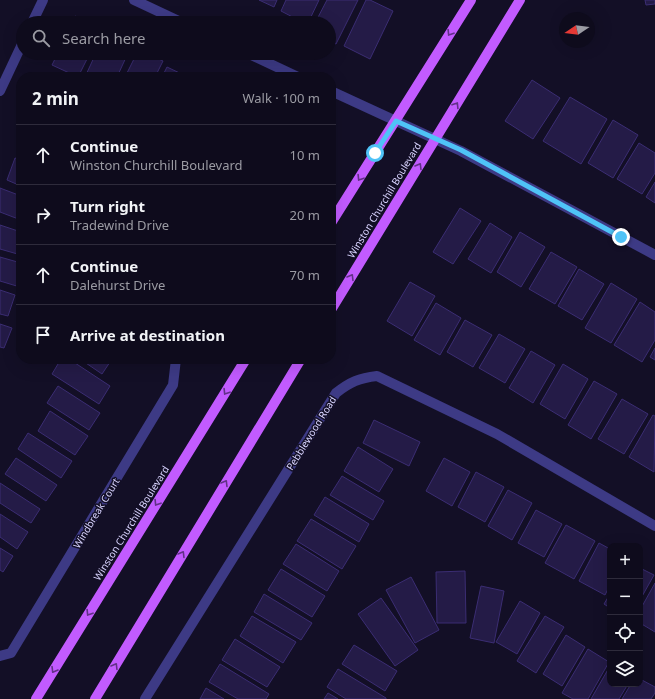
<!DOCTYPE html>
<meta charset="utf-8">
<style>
:root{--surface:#0e0b1c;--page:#1c1929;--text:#f1f3f6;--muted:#9b9ba3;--line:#2e2b3b}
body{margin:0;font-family:"Noto Sans",sans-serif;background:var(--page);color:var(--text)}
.controls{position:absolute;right:12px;bottom:12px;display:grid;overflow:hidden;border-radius:8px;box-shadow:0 4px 16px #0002}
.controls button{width:36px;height:36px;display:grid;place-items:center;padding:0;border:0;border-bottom:1px solid var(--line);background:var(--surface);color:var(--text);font:20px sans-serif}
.compass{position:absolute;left:559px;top:12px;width:36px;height:36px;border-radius:50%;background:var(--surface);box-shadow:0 4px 16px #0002;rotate:257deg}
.stop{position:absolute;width:12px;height:12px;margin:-9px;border:3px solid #4fc3f7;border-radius:50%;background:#fff}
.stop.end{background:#4fc3f7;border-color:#fff;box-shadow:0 1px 4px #0008}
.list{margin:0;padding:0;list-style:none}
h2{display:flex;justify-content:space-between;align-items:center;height:52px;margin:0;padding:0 16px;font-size:17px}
h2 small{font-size:13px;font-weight:400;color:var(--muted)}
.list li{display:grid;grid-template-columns:26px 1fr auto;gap:12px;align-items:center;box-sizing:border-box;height:60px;padding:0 16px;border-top:1px solid var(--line)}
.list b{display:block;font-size:15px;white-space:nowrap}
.list p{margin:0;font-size:13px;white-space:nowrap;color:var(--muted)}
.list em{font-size:13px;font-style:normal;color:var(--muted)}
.icon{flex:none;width:22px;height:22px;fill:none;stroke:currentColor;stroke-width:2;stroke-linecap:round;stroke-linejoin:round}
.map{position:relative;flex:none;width:655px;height:699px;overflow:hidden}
.search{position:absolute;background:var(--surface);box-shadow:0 4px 16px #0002;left:16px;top:16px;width:320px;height:44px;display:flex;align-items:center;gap:10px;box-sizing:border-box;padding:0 14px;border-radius:22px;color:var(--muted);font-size:15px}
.panel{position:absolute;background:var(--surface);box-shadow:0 4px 16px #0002;left:16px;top:72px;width:320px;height:292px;border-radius:16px}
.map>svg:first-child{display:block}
</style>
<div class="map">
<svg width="655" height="699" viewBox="0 0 655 699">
<rect width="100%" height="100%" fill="#130f26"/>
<path fill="#241b47" stroke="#3b2d73" d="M259,0H277L274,7Z
M286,0H319L308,23H304L281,11Z
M327,0H358L336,44L329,41V23H315Z
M366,0H370L393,11L370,59L344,46Z
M645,0H655V4L646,5Z
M75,16L90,23H72Z
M58,53H90L78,77L52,65Z
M96,53H128L117,77H85Z
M137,53H145L163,61L155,77H125Z
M167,67L188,77H162Z
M532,80L560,98L533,139L505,121Z
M570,97L607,119L581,164L543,141Z
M613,120L638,135L613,178L588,163Z
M639,143L655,153V173L642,194L617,179Z
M15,158L21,160V186L7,180Z
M655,182V203L646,197Z
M0,188L21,196V220L0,212Z
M460,208L481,221L453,264L433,252Z
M490,223L512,237L491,273L468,259Z
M0,225L21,232V255L0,249Z
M520,232L545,247L521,287L497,272Z
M551,252L577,267L555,304L529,289Z
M0,257L21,263L20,287L0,281Z
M579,269L604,284L582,320L558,306Z
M410,282L435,296L412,336L387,321Z
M611,283L637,299L611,343L585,328Z
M0,290L15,295L8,316L0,314Z
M640,302L655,312V340L642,362L614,345Z
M436,303L461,318L440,355L414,340Z
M465,320L492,335L473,367L447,352Z
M0,324L12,328L4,348L0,347Z
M499,334L525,349L505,383L479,368Z
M655,348V360L650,357Z
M531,351L555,365L533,403L509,388Z
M61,359H69L110,386L99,404L52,374Z
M80,359H112L102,374Z
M563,364L588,379L565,419L540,404Z
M594,381L617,394L591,439L568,425Z
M58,386L100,413L89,430L47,403Z
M622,399L648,414L624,454L598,439Z
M50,411L88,436L75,455L38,431Z
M653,415L655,416L654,472L629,457Z
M374,420L420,442L409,466L363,443Z
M28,433L72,461L61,478L18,449Z
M358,447L393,469L379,492L344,471Z
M16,458L57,485L46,501L5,474Z
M444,458L470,472L452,506L426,491Z
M476,472L504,487L485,522L458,507Z
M342,476L384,501L373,520L330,495Z
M0,483L40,509L31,523L0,503Z
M508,490L532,503L512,540L488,526Z
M325,497L369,524L359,542L314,515Z
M536,510L562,524L544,557L518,543Z
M0,514L28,532L17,549L0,537Z
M311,519L356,546L342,569L297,541Z
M566,525L595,541L574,579L545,563Z
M599,543L610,549V585L605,595L579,581Z
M296,544L339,571L327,591L283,564Z
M0,548L13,556L3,572L0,570Z
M640,568L654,575L640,600Z
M281,569L325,596L312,617L268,590Z
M465,571L466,623H437L436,572Z
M411,577L439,630L415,643L386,590Z
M655,583V632L640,623V610Z
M481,586L504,591L494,643L470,638Z
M264,594L312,623L301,640L254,612Z
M610,594V608L604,604Z
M381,598L418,650L395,666L358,614Z
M520,601L540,613L517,654L496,642Z
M252,616L296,642L283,663L240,636Z
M545,616L564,627L536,673L517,661Z
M566,635L585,647L562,686L543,674Z
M235,639L280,667L267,687L222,660Z
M354,645L397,671L385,691L342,664Z
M588,649L609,662L588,699H573L562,693Z
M220,664L269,694L266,699H238L209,682Z
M610,666V684H628L619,699H591Z
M338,669L386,698V699H346L327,687Z
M640,679L655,687V693L651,699H622L631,684H640Z
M206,688L224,699H200Z
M328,693L338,699H324Z"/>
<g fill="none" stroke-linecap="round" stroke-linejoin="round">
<path stroke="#3d3a85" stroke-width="10" d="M134,0L183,23
M32,23L43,0
M247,53L298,77
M0,91L23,42
M331,91L461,151L655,255
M0,656L11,653L173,385L176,359
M145,699L336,393C350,382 359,378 377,376L497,434L655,526"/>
<path stroke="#c25bff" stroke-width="10" d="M331,223L471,0
M331,310L520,0
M36,699L246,359
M95,699L301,359"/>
</g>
<defs><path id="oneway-chevron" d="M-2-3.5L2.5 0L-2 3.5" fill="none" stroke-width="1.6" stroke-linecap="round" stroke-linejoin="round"/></defs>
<g stroke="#623188">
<use href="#oneway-chevron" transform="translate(450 33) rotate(122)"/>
<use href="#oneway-chevron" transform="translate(456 105) rotate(-58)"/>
<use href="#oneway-chevron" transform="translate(419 166) rotate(-59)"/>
<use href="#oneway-chevron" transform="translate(360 178) rotate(122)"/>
<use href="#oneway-chevron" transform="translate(351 277) rotate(-59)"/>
<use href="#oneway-chevron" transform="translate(226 392) rotate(122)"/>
<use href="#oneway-chevron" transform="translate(225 483) rotate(-59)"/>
<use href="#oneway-chevron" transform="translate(157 503) rotate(122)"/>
<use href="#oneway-chevron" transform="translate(182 554) rotate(-59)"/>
<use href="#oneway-chevron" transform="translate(89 613) rotate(122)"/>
<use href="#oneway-chevron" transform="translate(115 666) rotate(-59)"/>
<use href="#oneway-chevron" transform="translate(54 670) rotate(121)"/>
</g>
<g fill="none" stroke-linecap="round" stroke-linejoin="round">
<path stroke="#4fc3f7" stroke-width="5" d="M375,153L396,121L461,150L621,237"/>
</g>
<g text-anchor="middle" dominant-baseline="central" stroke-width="3" stroke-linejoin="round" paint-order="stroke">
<g font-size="10" fill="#d9d4ff" stroke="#130f26">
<text transform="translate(384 200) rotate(-59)">Winston Churchill Boulevard</text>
<text transform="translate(311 433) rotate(-58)">Pebblewood Road</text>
<text transform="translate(96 513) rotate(-59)">Windbreak Court</text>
<text transform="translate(131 523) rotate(-58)">Winston Churchill Boulevard</text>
</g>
</g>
</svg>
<div class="controls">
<button>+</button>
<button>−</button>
<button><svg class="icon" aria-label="locate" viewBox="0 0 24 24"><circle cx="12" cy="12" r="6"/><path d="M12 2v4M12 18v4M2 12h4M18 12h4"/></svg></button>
<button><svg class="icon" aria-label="layers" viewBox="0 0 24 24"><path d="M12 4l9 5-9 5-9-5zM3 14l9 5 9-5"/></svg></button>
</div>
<svg class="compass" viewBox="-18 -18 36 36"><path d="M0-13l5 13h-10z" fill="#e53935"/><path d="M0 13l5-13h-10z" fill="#9b9ba3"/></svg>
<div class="stop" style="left:375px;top:153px"></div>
<div class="stop end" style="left:621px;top:237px"></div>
<div class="search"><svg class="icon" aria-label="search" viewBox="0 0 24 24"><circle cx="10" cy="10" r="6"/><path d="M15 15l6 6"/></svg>Search here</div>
<section class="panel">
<h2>2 min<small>Walk · 100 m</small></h2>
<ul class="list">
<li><svg class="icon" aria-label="ahead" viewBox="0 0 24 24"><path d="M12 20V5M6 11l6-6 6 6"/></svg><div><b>Continue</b><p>Winston Churchill Boulevard</p></div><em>10 m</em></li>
<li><svg class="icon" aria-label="right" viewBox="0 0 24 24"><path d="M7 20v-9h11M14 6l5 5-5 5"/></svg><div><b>Turn right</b><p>Tradewind Drive</p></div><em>20 m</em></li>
<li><svg class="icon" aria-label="ahead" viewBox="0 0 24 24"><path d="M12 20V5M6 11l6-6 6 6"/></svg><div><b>Continue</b><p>Dalehurst Drive</p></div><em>70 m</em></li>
<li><svg class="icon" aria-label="arrive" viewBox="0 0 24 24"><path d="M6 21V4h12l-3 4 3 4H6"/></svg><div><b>Arrive at destination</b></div></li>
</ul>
</section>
</div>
